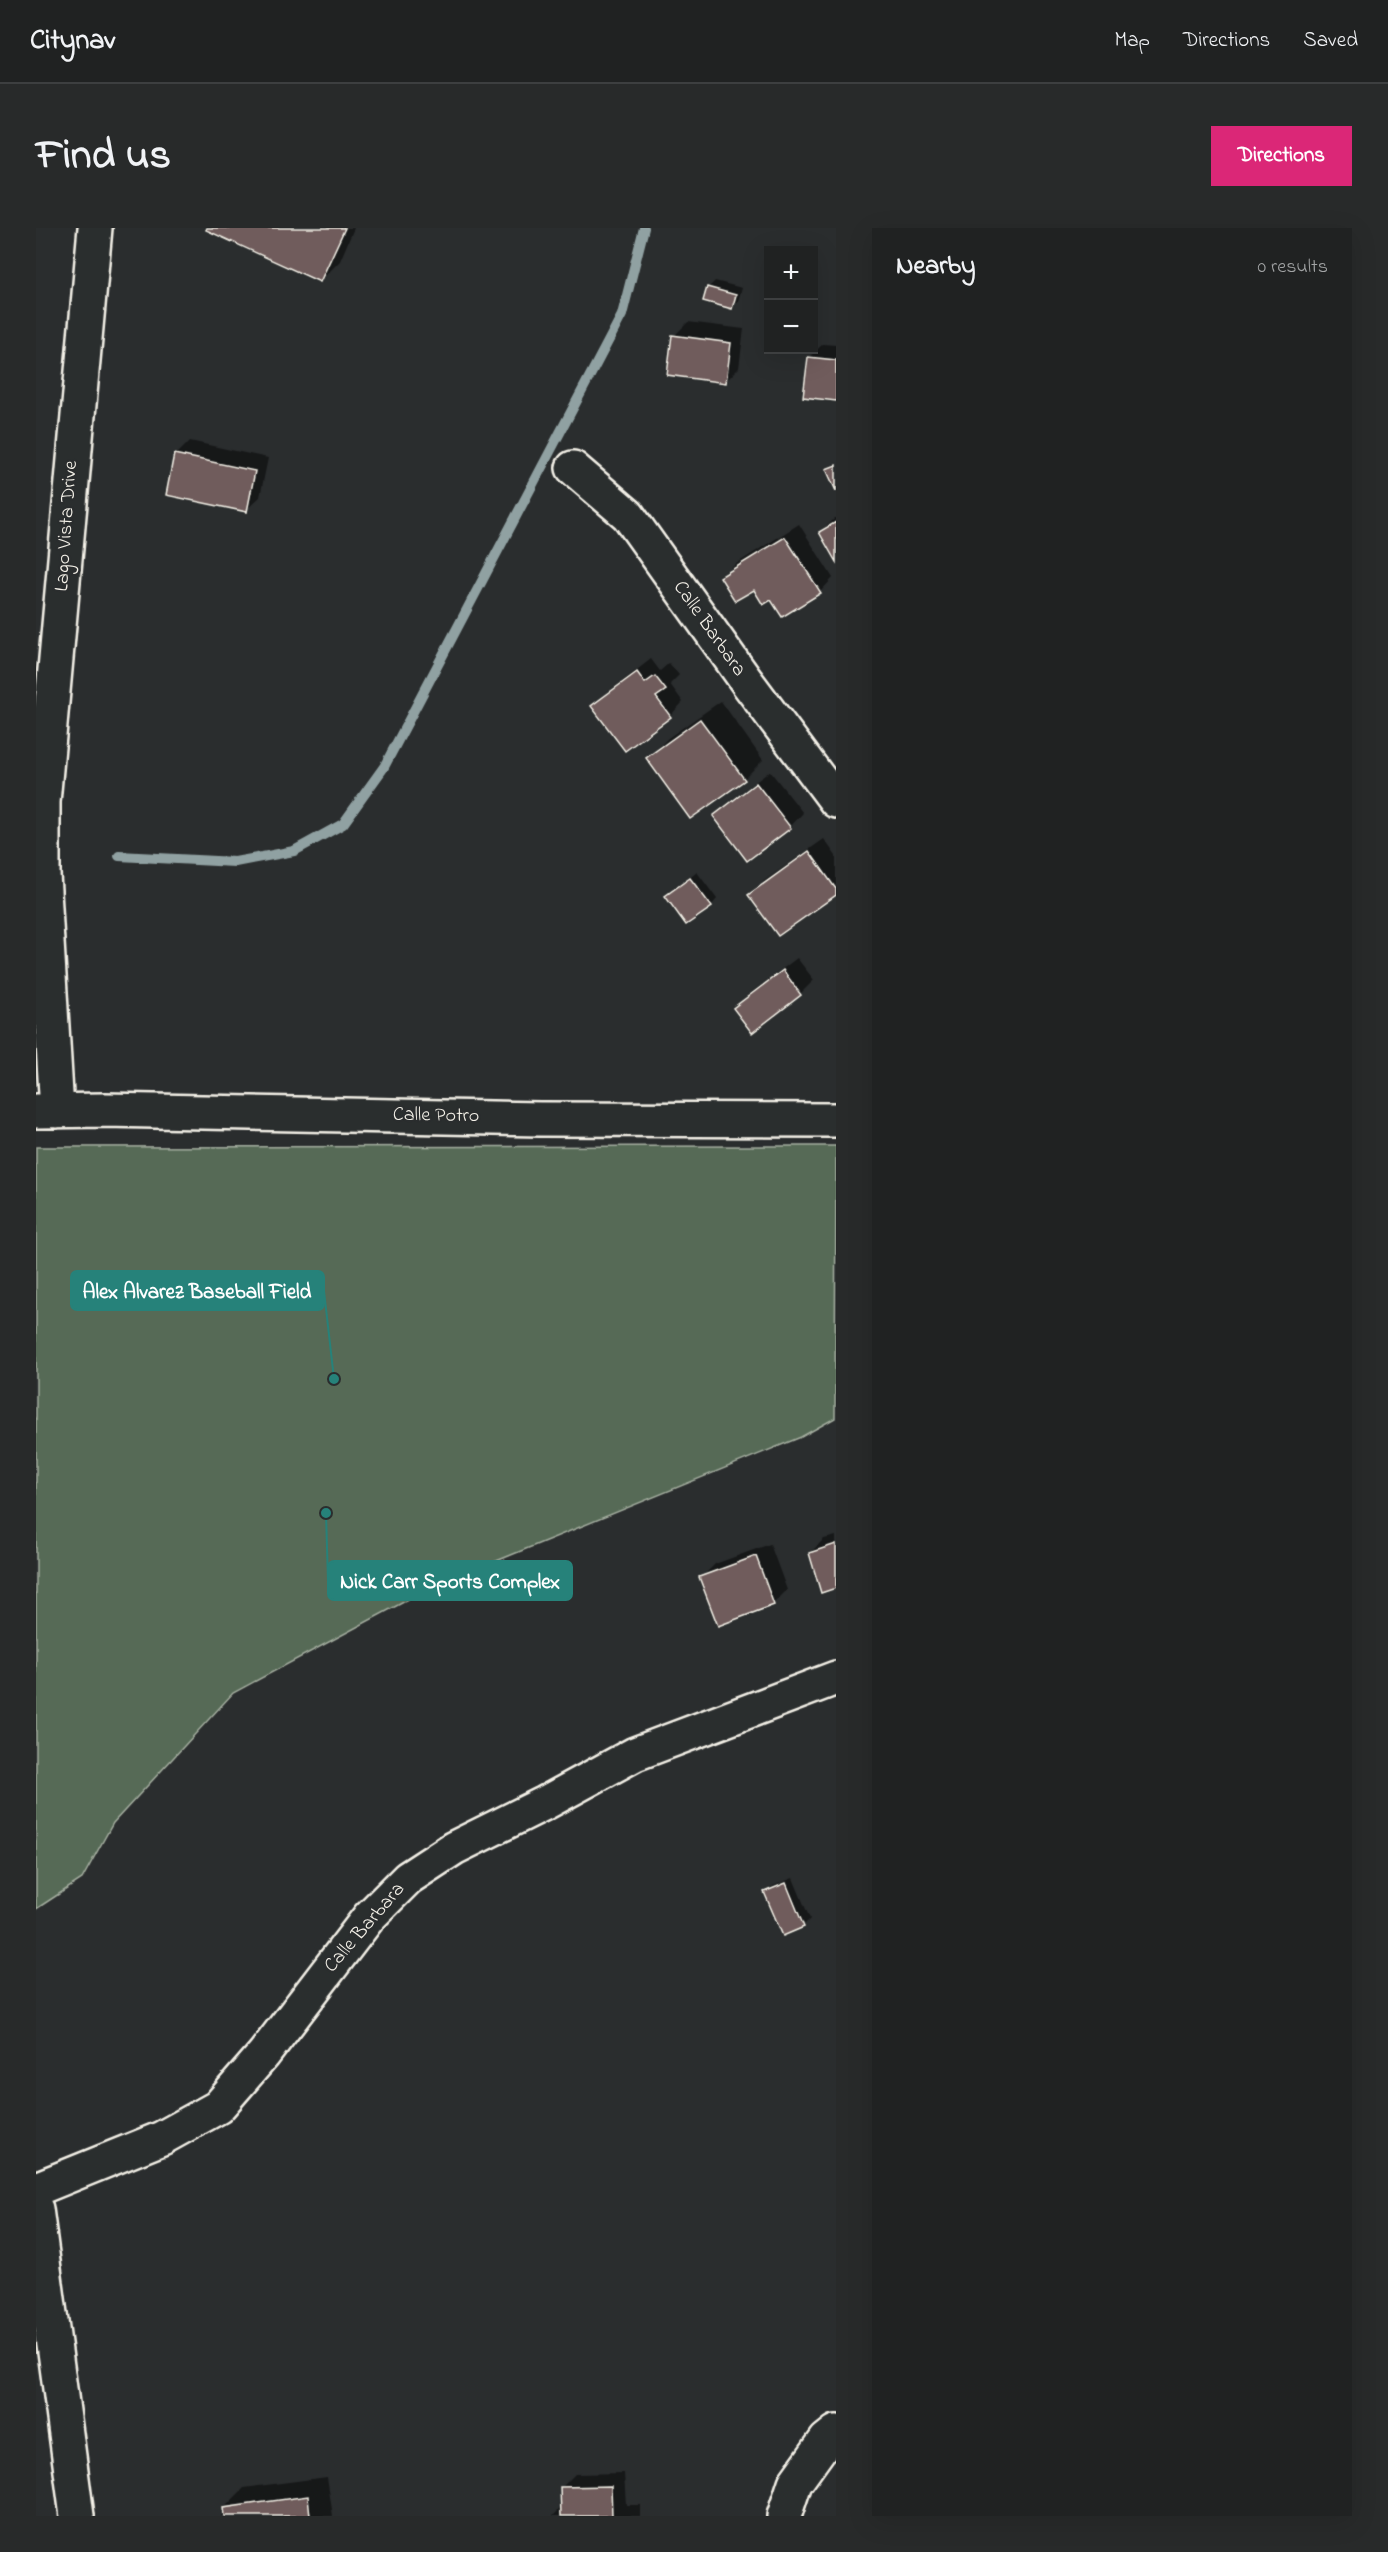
<!DOCTYPE html>
<meta charset="utf-8">
<style>
:root{--surface:#202222;--page:#282a2a;--text:#f1f3f6;--muted:#a2a4a5;--line:#3d3f40;--accent:#db2777}
body{margin:0;font-family:"Indie Flower",sans-serif;background:var(--page);color:var(--text)}
.controls{position:absolute;right:18px;top:18px;display:grid;overflow:hidden;border-radius:0px;box-shadow:0 6px 24px #0002}
.controls button{width:54px;height:54px;display:grid;place-items:center;padding:0;border:0;border-bottom:2px solid var(--line);background:var(--surface);color:var(--text);font:30px sans-serif}
.list{margin:0;padding:0;list-style:none}
h2{display:flex;justify-content:space-between;align-items:center;height:78px;margin:0;padding:0 24px;font-size:26px}
h2 small{font-size:20px;font-weight:400;color:var(--muted)}
.map{position:relative;flex:none;width:800px;height:2288px;overflow:hidden;border-radius:0px}
header{display:flex;align-items:center;gap:36px;box-sizing:border-box;height:84px;padding:0 30px;background:var(--surface);border-bottom:2px solid var(--line)}
header strong{font-size:28px}
nav{display:flex;gap:33px;margin-inline-start:auto;font-size:21px}
.intro{display:flex;align-items:center;justify-content:space-between;box-sizing:border-box;height:144px;padding:0 36px}
h1{margin:0;font-size:42px}
.button{padding:15px 27px;border-radius:0px;background:var(--accent);color:#fff;font-size:21px;font-weight:700}
main{display:flex;gap:36px;padding:0 36px}
aside{flex:1;background:var(--surface);border-radius:0px;box-shadow:0 6px 24px #0002}
.map>svg:first-child{display:block}
</style>
<header>
<strong>Citynav</strong>
<nav><a>Map</a><a>Directions</a><a>Saved</a></nav>
</header>
<div class="intro"><h1>Find us</h1><a class="button">Directions</a></div>
<main>
<div class="map">
<svg width="800" height="2288" viewBox="0 0 800 2288">
<rect width="100%" height="100%" fill="#2a2d2e"/>
<filter id="ink" filterUnits="userSpaceOnUse"><feTurbulence type="fractalNoise" baseFrequency=".0167" numOctaves="2"/><feDisplacementMap in="SourceGraphic" scale="12" xChannelSelector="R" yChannelSelector="G"/><feConvolveMatrix kernelMatrix="1 2 1 2 8 2 1 2 1" color-interpolation-filters="sRGB"/></filter>
<g filter="url(#ink)">
<path fill="#566b57" stroke="#a5aea0" stroke-width="1.5" d="M800,918L799,1190L765,1209L394,1360L197,1465L77,1595L46,1651L0,1681V919Z"/>
<path fill="#0007" d="M172,0H318L304,33L284,53Z
M679,53L706,60L702,73L695,79L672,60Z
M652,94L708,101L703,140L690,153L638,108Z
M787,116L800,117V172L773,129Z
M154,213L232,230L224,269L210,282L140,227Z
M799,290H800V331L785,304Z
M763,296L797,350L784,364L736,370L718,360L686,349L700,336Z
M615,431L624,443L633,435L643,447L634,456L647,474L634,488L557,478L571,465Z
M685,473L727,532L708,551L612,530L632,510Z
M734,543L767,585L754,599L679,588L692,575Z
M788,611L800,628V665L714,667L728,653Z
M661,644L681,671L675,678L631,668Z
M761,730L778,752L764,766L716,803L699,780L713,766Z
M800,1308V1359L774,1325L788,1311Z
M734,1316L751,1362L738,1375L683,1396L665,1350L679,1336Z
M757,1650L774,1691L767,1698L730,1665L737,1658Z
M588,2245L590,2277H604V2288H517L526,2279L525,2260L539,2246Z
M291,2249L297,2288H185L189,2284L188,2280L208,2260Z"/>
<g fill="none" stroke-linecap="round" stroke-linejoin="round">
<path stroke="#90a1a2" stroke-width="10" d="M83,628L199,634L258,623L307,596L348,539L586,87L608,0"/>
</g>
<path fill="#6f5c5b" stroke="#f4f1e8" stroke-width="1.5" d="M171,0H309L284,54L170,2Z
M671,59L700,67L696,81L667,73Z
M636,107L695,115L690,155L631,147Z
M772,129L800,132V173L767,169Z
M138,226L219,243L211,284L130,267Z
M800,237V263L790,241Z
M800,294V334L783,304Z
M749,309L785,365L746,389L735,372L727,377L718,362L699,373L684,349Z
M601,444L609,455L619,448L630,462L620,469L635,489L589,523L555,478Z
M664,491L709,552L654,591L610,530Z
M720,555L755,600L711,633L677,588Z
M773,623L800,661V667L742,708L712,667Z
M654,650L676,679L650,697L629,668Z
M747,742L765,767L716,805L697,780Z
M800,1316V1360L785,1365L773,1325Z
M720,1328L738,1377L682,1398L663,1349Z
M750,1655L768,1699L747,1708L728,1664Z
M575,2258L576,2288H525L524,2259Z
M272,2268L274,2288H188L187,2280Z"/>
<g fill="none" stroke-linecap="round" stroke-linejoin="round">
<g stroke="#f4f1e8" stroke-width="38">
<path id="minor" d="M537,240L592,287L711,454L800,573
M1,883L69,882L504,891L800,892
M21,883L7,646V574L59,0
M0,1961L126,1910L182,1879L228,1826L333,1689L372,1650L418,1620L509,1575L599,1526L800,1450
M0,1981L41,2288
M748,2288L759,2255L790,2212L800,2204"/>
</g>
<use href="#minor" stroke="#2a2d2e" stroke-width="33"/>
</g>
</g>
<g text-anchor="middle" dominant-baseline="central" stroke-width="4.5" stroke-linejoin="round" paint-order="stroke">
<g font-size="20" fill="#f4f1e8" stroke="#2a2d2e">
<text transform="translate(31 298) rotate(-86)">Lago Vista Drive</text>
<text transform="translate(673 401) rotate(55)">Calle Barbara</text>
<text transform="translate(400 888) rotate(1)">Calle Potro</text>
<text transform="translate(329 1700) rotate(-49)">Calle Barbara</text>
</g>
</g>
<path fill="none" stroke="#26827a" stroke-width="2" d="M298 1151L288 1063M290 1285L292 1353"/>
<g fill="#26827a" stroke="#2a2d2e" stroke-width="2">
<circle cx="298" cy="1151" r="6"/>
<circle cx="290" cy="1285" r="6"/>
</g>
<g fill="#26827a" stroke="#26827a" stroke-width="2">
<rect x="35" y="1043" width="253" height="39" rx="6"/>
<rect x="292" y="1333" width="244" height="39" rx="6"/>
</g>
<g font-size="21" text-anchor="middle" font-weight="bold" fill="#fff">
<text x="161" y="1070">Alex Alvarez Baseball Field</text>
<text x="414" y="1360">Nick Carr Sports Complex</text>
</g>
</svg>
<div class="controls">
<button>+</button>
<button>−</button>
</div>
</div>
<aside>
<h2>Nearby<small>0 results</small></h2>
<ul class="list">
</ul>
</aside>
</main>
